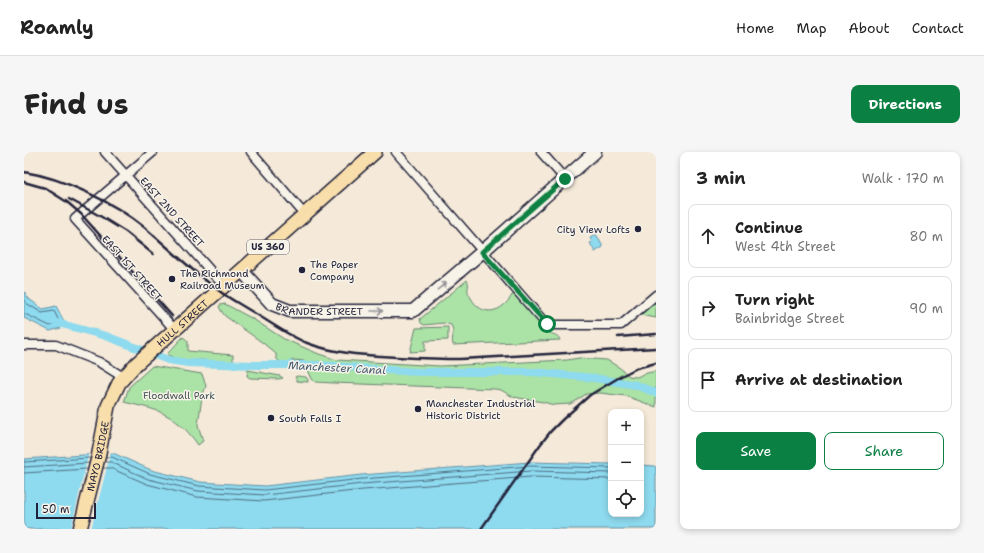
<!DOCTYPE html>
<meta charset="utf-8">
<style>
:root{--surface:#fff;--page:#f6f6f6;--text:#222;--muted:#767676;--line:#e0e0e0;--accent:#0b8043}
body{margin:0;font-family:"Shantell Sans",sans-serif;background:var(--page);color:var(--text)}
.controls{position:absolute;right:12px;bottom:12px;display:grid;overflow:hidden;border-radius:8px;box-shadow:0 2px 6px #0003}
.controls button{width:36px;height:36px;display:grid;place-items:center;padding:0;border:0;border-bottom:1px solid var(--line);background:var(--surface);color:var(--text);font:20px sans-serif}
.scale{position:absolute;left:12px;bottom:10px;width:60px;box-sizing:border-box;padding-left:4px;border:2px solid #22223b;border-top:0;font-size:11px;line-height:14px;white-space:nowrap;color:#22223b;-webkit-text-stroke:3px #f7f3e8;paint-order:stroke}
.stop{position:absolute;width:12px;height:12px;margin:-9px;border:3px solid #0b8043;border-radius:50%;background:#fff}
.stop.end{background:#0b8043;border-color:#fff;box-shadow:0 1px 4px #0008}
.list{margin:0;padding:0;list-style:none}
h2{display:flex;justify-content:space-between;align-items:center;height:52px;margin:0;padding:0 16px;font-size:17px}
h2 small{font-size:13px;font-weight:400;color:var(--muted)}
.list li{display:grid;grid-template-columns:26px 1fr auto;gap:12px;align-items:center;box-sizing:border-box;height:64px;margin:0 8px 8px;padding:0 8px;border:1px solid var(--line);border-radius:8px}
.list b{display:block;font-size:15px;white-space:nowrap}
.list p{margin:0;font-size:13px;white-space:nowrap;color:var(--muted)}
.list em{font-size:13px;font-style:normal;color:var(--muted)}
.actions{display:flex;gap:8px;padding:12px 16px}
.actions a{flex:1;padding:9px 0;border:1px solid var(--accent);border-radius:8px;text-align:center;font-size:14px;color:var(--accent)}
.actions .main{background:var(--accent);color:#fff}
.icon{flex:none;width:22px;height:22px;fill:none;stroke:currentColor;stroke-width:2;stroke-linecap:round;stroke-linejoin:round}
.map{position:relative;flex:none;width:632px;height:377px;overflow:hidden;border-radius:8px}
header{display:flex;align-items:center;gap:24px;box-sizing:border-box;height:56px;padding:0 20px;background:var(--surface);border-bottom:1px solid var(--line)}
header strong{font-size:19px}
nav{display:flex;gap:22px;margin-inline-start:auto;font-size:14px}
.intro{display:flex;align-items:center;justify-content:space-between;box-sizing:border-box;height:96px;padding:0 24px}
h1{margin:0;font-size:28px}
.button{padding:10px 18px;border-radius:8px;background:var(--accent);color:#fff;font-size:14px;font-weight:700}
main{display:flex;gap:24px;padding:0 24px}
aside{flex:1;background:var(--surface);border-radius:8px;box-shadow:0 2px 6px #0003}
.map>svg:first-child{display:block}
</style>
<header>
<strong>Roamly</strong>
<nav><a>Home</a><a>Map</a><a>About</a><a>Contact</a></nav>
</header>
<div class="intro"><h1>Find us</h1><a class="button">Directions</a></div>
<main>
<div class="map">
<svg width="632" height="377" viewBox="0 0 632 377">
<rect width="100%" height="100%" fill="#f5ead9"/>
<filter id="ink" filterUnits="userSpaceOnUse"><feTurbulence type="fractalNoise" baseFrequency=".025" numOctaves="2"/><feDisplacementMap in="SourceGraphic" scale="8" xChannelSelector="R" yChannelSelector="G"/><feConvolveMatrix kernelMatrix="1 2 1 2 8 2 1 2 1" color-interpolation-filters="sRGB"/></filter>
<g filter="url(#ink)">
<path fill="#abe2a5" stroke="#668270" d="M443,128C446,133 443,136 444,140C445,143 446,144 447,146C458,166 478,161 488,143H490L493,146L497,149L524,180C528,182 535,183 536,188L429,193C427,187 431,180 427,173L420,171L400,173L397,171L396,167Z
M632,150V166L616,163Z
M201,152L229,167L260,187L295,202L313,208L416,214L543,208L555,206L583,208L596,216L605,224L613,225L619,222L632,219V255L602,244L576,241L562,242L552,249L546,252L530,253L519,250L489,245L477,238L471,237L309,231L291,230L288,227L280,209L270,208L262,211H257L252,206V202L239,191L201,164L198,160L195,155L196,153Z
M424,175V188L401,189V199L386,200L392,176Z
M159,185L164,189V199L209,203V211L191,210L178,208L160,209L153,208L143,202Z
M128,214L178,222L182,234L178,245L174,273L179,289L174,293C163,277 152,267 134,259C123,255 111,253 100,250L105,235Z
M224,218L256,224L259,226L255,227L226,226L223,224Z
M273,224L282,225L284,228V230L273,229L271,225Z"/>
<path fill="#8edaee" stroke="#6390a6" d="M572,82L579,95L571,100L566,91L568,90L566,86Z
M0,139L5,147L19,157L32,154L41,171L37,176L26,179L0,166Z
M89,301L127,318L176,330L241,334L337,323L506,310L587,312V362H617V313L630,314L632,315V377H0V307Z"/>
<path fill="#f5ead9" d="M87,299L67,377H47L65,300Z"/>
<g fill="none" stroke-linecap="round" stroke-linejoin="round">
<path stroke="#4d6c83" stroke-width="1" d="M0,147L2,151L18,161L30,159L36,171L34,172L26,174L3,163L0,162
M82,305H88L126,322L175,334L241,338L338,327L506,314L587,316
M0,310L66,306
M81,310H87L124,327L174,339L241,343L338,332L507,319L587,321
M0,315L65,311
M79,316H86L123,332L173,345L240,349L339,338L507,325L587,327
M0,321L63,317"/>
<path stroke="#8edaee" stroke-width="8" d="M30,170L82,184L144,208L164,211L231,213H295L393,220H509L570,226L612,233L632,241"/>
<g stroke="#22223b" stroke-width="11">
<path id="street" d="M81,0L200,134
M129,0L51,67L151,178
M227,0L281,63
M372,0L523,173H597L632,143
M517,0L541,27
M0,193H32L75,210L99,225"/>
</g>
<g stroke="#22223b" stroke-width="15">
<g id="secondary">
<path id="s1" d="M218,119L248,152L266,159H389L458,100L571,0"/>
</g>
</g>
<g stroke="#22223b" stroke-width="16">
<g id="primary">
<path id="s2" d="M56,377L74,306L84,254L95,231L112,212L351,0"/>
</g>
</g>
<use href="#street" stroke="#f7f3e8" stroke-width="8"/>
<use href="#secondary" stroke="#f7f3e8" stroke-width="12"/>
<use href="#primary" stroke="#f8deab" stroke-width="13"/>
<path stroke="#22223b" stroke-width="2.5" d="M0,20C39,26 89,50 120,75C145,96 168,119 194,138C204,146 216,152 227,159C246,170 263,183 283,191C312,202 341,203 372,205C393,206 414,207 436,207L632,196
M0,30L21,36L43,50L57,62L148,164
M45,47L76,64L102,80L129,102
M594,185L632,182
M457,377L516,293L527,279L539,267L566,243L599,223L613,216L632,211"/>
</g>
<defs><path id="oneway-shaft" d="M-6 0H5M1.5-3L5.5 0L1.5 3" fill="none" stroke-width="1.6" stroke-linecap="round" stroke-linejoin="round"/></defs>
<g stroke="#97959a">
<use href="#oneway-shaft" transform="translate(418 134) rotate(-40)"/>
<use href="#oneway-shaft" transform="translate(353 159)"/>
</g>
</g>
<g fill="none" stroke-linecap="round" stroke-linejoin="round" filter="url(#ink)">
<path stroke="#0b8043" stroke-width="5" d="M523,172L458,100L541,27"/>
</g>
<g fill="#22223b" stroke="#f7f3e8" stroke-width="1.5">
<circle cx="614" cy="77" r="4"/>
<circle cx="278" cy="118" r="4"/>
<circle cx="148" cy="127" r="4"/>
<circle cx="394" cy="257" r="4"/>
<circle cx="247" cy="266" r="4"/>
</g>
<g text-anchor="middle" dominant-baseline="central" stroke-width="3" stroke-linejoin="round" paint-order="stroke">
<rect fill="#f7f3e8" stroke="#62616f" stroke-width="1" x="223" y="88" width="42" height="14" rx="3"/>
<g font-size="9" font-weight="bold" fill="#22223b">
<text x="244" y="95">US 360</text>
</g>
<g font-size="10" fill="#22223b" stroke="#f7f3e8">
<text transform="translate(148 60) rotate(48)">EAST 2ND STREET</text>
<text transform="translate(108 116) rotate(48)">EAST 1ST STREET</text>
<text stroke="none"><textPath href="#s1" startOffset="93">BRANDER STREET</textPath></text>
<text stroke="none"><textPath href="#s2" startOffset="239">HULL STREET</textPath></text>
<text stroke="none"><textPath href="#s2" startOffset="75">MAYO BRIDGE</textPath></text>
</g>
<g font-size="10" fill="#22223b" stroke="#f7f3e8" text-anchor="start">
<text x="606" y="77" text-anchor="end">City View Lofts</text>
<text x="286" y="112">The Paper<tspan x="286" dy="12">Company</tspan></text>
<text x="156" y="121">The Richmond<tspan x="156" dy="12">Railroad Museum</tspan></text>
<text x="402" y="251">Manchester Industrial<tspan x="402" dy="12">Historic District</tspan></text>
<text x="255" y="266">South Falls I</text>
</g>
<g font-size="10" fill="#445256" stroke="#f7f3e8">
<text x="155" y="243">Floodwall Park</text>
</g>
<g font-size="11" font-style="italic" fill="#425971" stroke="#f7f3e8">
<text transform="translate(313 216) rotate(3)">Manchester Canal</text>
</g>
</g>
</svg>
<div class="controls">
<button>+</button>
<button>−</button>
<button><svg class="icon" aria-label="locate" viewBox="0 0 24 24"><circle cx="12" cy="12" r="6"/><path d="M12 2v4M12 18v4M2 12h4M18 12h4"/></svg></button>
</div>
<div class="scale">50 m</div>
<div class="stop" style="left:523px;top:172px"></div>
<div class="stop end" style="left:541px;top:27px"></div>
</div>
<aside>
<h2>3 min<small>Walk · 170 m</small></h2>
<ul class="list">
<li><svg class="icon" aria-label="ahead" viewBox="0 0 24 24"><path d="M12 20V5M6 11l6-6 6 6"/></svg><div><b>Continue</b><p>West 4th Street</p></div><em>80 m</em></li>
<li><svg class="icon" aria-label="right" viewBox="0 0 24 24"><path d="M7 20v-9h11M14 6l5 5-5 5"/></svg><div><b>Turn right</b><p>Bainbridge Street</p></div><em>90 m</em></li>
<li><svg class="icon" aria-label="arrive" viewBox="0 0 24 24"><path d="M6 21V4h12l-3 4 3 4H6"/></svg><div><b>Arrive at destination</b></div></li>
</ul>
<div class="actions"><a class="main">Save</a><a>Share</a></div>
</aside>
</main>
